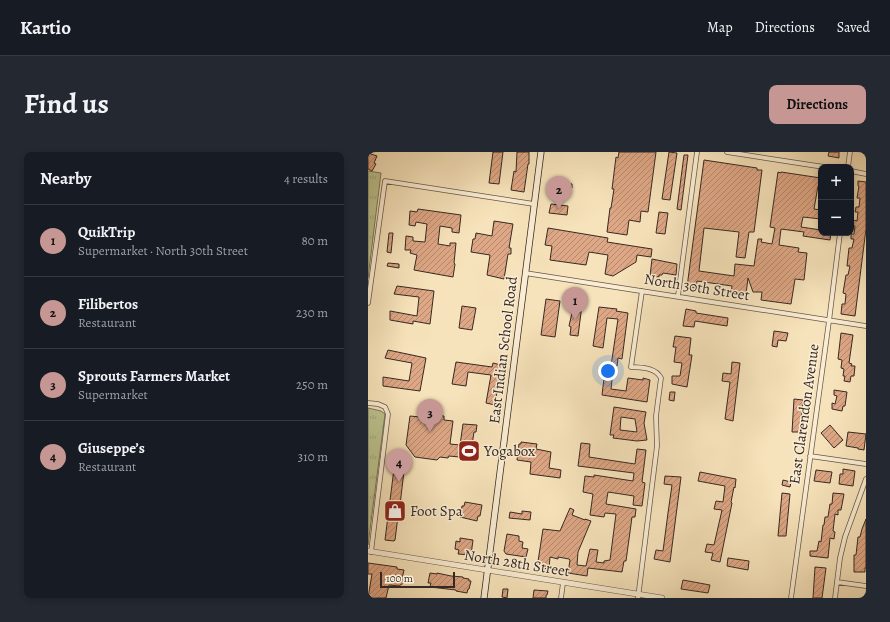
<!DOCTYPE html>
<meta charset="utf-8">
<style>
:root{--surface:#171b24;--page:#242831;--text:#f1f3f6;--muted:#9ea1a6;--line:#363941;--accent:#c59692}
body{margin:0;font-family:Alegreya,serif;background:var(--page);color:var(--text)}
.controls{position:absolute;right:12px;top:12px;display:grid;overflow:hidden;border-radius:8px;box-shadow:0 2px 6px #0003}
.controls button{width:36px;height:36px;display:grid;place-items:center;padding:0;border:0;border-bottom:1px solid var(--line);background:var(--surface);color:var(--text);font:20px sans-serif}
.scale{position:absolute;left:12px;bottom:10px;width:75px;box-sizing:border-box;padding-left:4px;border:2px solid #362924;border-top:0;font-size:11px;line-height:14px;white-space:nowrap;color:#362924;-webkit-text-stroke:3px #faedd3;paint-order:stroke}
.you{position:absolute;left:240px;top:219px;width:14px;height:14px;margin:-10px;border:3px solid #fff;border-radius:50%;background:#1a73e8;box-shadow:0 0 0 6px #1a73e833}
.badge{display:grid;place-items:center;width:26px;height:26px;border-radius:50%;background:var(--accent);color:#111;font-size:13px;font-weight:700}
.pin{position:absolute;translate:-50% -33px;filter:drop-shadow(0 1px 2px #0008)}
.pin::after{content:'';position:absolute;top:21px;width:14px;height:12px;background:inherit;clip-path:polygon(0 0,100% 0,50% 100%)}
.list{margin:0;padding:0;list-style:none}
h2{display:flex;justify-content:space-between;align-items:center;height:52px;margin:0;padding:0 16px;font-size:17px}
h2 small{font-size:13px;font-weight:400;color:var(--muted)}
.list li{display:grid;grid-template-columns:26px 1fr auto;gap:12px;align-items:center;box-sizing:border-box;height:72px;padding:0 16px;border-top:1px solid var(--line)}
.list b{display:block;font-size:15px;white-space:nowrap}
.list p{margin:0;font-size:13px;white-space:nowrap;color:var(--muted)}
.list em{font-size:13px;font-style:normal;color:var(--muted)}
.map{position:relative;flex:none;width:498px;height:446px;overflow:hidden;border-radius:8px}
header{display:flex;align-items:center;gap:24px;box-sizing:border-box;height:56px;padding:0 20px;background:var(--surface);border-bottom:1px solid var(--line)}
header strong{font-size:19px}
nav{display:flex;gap:22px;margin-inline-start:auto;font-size:14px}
.intro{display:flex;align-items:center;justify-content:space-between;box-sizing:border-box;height:96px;padding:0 24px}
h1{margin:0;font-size:28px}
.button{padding:10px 18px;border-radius:8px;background:var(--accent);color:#111;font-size:14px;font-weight:700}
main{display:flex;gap:24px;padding:0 24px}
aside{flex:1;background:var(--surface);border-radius:8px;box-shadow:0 2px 6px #0003}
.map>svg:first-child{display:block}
</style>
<header>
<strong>Kartio</strong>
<nav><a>Map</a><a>Directions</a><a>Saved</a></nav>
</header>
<div class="intro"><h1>Find us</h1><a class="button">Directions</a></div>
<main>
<aside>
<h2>Nearby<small>4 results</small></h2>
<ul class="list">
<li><span class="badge">1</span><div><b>QuikTrip</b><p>Supermarket · North 30th Street</p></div><em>80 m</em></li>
<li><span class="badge">2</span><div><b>Filibertos</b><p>Restaurant</p></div><em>230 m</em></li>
<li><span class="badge">3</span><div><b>Sprouts Farmers Market</b><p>Supermarket</p></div><em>250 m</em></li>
<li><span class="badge">4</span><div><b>Giuseppe’s</b><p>Restaurant</p></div><em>310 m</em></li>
</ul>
</aside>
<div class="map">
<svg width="498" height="446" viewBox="0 0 498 446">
<defs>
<pattern id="park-tufts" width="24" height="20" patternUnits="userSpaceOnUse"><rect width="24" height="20" fill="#bcc491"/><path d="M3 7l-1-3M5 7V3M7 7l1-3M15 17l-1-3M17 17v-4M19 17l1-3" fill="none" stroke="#a2a87d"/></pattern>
<pattern id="building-hatch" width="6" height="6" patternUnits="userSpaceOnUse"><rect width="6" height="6" fill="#dea785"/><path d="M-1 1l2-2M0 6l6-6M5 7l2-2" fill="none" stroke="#b5886d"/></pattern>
</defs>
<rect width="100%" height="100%" fill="#f7e3bb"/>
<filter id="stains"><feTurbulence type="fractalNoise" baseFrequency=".005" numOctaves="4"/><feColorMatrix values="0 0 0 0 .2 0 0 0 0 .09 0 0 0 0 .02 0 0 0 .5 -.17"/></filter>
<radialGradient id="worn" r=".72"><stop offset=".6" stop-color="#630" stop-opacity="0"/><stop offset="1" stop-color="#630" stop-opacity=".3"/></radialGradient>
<path fill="url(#park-tufts)" stroke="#79765a" d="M0,19L13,21L0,126Z
M0,256L13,259L17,262L0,393Z"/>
<path fill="url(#building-hatch)" stroke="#362924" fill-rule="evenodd" d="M125,0H135L131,32L121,31Z
M149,0H161V12H160L156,40L143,38L146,19L148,20Z
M251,0H288L280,60L273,59L272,70L261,68L259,83L239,80L242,56H243L246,37H244L248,5L250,6Z
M301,0L309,1L302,48L294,47Z
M461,0H471V6L460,4Z
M0,1L9,4L6,11L8,12L4,19L0,17Z
M316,3H320L313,58L309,57Z
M336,8L389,16V18H394L386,80H381L377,106L368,105L371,80L336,76L331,119L366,124L367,112L386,114L390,87H394L393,90L404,92L407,76L402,75L410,20L413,21V20L453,26V35L450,34L446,57L453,58V67L435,65L433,75L453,78V81H463L462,88L435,84L436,80L413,77L411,93L431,96L430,100L439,101L436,128L427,127L423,152L393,148L394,140H385L380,126L378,142H373L372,144L363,142L364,134L329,129L328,136L319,135Z
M490,29L498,30V77L487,164L473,162L474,152H477L478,142L475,141L478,123H480L482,114H479L481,96H484L486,87H483V82H486L487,74L485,73V68L489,69L490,60H487L488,55H491L492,46H489L491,34H490Z
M192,30L204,32V36L200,35V40L191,39Z
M183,52L200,54L199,63L181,61Z
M50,57L93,63L91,81L84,80V76L72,74L70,92L82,94V91H88L86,111L87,112L85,125L46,118L49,103L42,101L43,98H37L38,84L45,85V89L57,90L59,72L48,70L47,74L41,73L42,59L49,60Z
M291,60L300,61L297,82L288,81Z
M126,69L145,72L141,96H143V102H140L136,127L119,123L122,103L103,100L105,87H107L108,81L124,84Z
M180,76L240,86L239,90L284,97L283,105L269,103L268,110L245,124L237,122L240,103L221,100L218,113L182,108L184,94L177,93Z
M21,81H25L23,101L19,100Z
M284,107L309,112L308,123L295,121L294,123H291V125L282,124Z
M20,111L31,112V116L19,114Z
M29,134L66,139L62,172L45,169V172L22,168V159L49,164L51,145L26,142Z
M178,147L192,149L187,185L173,183Z
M206,152L214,153L210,184L202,183L203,175L201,174Z
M94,154L108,156L104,178L91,176Z
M231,155L249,157L248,159L260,161L254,207L250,206L249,214H243L250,167L239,166L235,196L225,194Z
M318,157L328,159V161L360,166L359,174L327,169L326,175L315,174Z
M406,179L420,181L418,189L410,188L409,195L404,194Z
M473,181L485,183L481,211L484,212L483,214H487L486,224H483L482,230L476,229L477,224H475L476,217L473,216L474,208L470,207Z
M307,184L323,186L321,203H324L319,235L304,232V224H312L314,211L306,210L308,195H305Z
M20,198L58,206L52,239L15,234V225L41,229L44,211L17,206Z
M88,210L124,215L125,211L133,213L127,253L118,251L123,223L100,220L98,234L84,232Z
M364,210L372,211L365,269L357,267L362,230L354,229L355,221L363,222Z
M237,218L245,219L243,237L258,239L260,226L275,228V226L282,228L279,250L234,243Z
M466,238L479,240L477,254H475L474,259L464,257V251L467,252L469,244L466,243Z
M302,240H307L306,249L301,248Z
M426,247L435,248L432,280H424Z
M246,255L278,260L276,271L279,288L269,289L245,286L246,283H242ZM253,265L267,267L269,280L252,278Z
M52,261L76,264V268L85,269L82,292L92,293L95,272L109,273L108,280H106L102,306L81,304L80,306L72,305L69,308L47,305L38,293L42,264L52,265Z
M462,273L475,288L466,296L453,281Z
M480,280L498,282L496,298L490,297V296L478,294Z
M153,290L169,292L168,297L183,300L181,316L193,318L192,326L162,322L163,310L149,308L151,292H153Z
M213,291L222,292L221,305L267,312L269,297L278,298L274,330L277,331L274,354L265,353L266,344L240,340L238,352L268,357L267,365H264L258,409H256L254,420L220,416L219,424L200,421L202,408L201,407L190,405V407L182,405L181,417L169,416L175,377L192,379L202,356L206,358L204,363L217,368V367L223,369L210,400L209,413L218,414L222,397L230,398L228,410L236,411V409L242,408L248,362L237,361L236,365L222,363L225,342L215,340L217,324L226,325V323L265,329L266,321L210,314Z
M28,301L38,302L32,353H34L32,364H30L27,388L26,389L17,388Z
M475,317L487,319L485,334L471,332L472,322H475Z
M448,318L464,320L462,331L446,329Z
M332,320L368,327L367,336L366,335L363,350L364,351L352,410L343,408L345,401L337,400L339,392L346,393L354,358L346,357L348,349L355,350L357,334L330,329Z
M297,324L313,325L302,410L286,407L288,398L295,399L300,361L304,333L296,332Z
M415,328L423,330L422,335L414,333Z
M414,341L422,342L418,384H410Z
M465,341L476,342L473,358H470V363L467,362L465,379L467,380L466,387L462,386L460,406L442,404V399H449L451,389L453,390L455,373H456L457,365H460L462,352H464Z
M97,350L114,353L112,364H110L109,369L92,365L94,354H96Z
M154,359L163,360L162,368L141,366L142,360L154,362Z
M498,367V416H497V420H486V403H488L490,385H492L494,377Z
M139,382L151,384V389L155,390L154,396L160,397L158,405L138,402L136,399Z
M92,386L105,388L103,403L90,402L91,398L87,397L88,389L92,390Z
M360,406L381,409L380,418L359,414Z
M0,411L29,415V417L36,418L34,427L37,430L31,434L21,433L18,446H0L4,422H0Z
M447,415L458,416L454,446H445Z
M62,421L69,422V421L83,424L95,425V426L101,427V429H103L101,437H100L99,441L88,439V438L62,435L63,431H60Z
M315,428L342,433L340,441L313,437Z
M135,437H140L139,446L134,445Z
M166,438L180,439L179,443H178V446H165Z"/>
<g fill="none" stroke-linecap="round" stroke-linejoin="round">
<g stroke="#66584a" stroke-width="5.5">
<path id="minor" d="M359,0L456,15
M480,15L482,0
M483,19L498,22
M157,121L498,174
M310,144L329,0
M0,151L17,29L166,52
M0,251L10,252L17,255L20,262L3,400
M442,304L498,312
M469,430L498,434
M193,446L195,431
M270,446L289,294L288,264L293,226C287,215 274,216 263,215L274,139
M423,446L461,169L472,81
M467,446L472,406L477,385L498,327"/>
</g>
<g stroke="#66584a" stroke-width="6">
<path id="tertiary" d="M0,399L294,446"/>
</g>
<g stroke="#362924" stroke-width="7">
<path id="secondary" d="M116,446L173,0"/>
</g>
<use href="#minor" stroke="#faedd3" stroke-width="4"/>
<use href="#tertiary" stroke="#faedd3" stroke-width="5"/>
<use href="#secondary" stroke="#faedd3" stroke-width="5.5"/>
</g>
<defs>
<g id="stadium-square" transform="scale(1.15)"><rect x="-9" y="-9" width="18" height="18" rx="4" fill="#8f2418" stroke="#faedd3"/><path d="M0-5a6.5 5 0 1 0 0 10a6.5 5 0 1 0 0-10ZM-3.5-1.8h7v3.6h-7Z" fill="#fff"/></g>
<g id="shop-square" transform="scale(1.15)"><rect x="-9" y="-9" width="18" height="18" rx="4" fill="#8f2418" stroke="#faedd3"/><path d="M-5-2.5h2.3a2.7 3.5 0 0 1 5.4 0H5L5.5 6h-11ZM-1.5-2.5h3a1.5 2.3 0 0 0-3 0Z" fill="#fff"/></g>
</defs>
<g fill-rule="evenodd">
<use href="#stadium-square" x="101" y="299"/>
<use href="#shop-square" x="27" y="359"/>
</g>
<g text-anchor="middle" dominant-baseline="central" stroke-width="3" stroke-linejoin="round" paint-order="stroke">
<g font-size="15" fill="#362924" stroke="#faedd3">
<text transform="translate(329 135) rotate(9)">North 30th Street</text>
<text transform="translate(135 198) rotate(-83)">East Indian School Road</text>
<text transform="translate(436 262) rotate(-82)">East Clarendon Avenue</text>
<text transform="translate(149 411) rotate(9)">North 28th Street</text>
</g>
<g font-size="15" fill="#362924" stroke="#faedd3" text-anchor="start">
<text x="116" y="299">Yogabox</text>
<text x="42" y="359">Foot Spa</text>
</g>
</g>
<rect width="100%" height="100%" filter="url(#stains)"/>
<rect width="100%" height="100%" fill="url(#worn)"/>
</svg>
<div class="controls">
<button>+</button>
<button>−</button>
</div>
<div class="scale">100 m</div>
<div class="you"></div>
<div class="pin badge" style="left:207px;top:168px">1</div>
<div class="pin badge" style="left:191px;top:57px">2</div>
<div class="pin badge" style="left:62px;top:280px">3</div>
<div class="pin badge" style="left:31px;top:330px">4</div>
</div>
</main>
